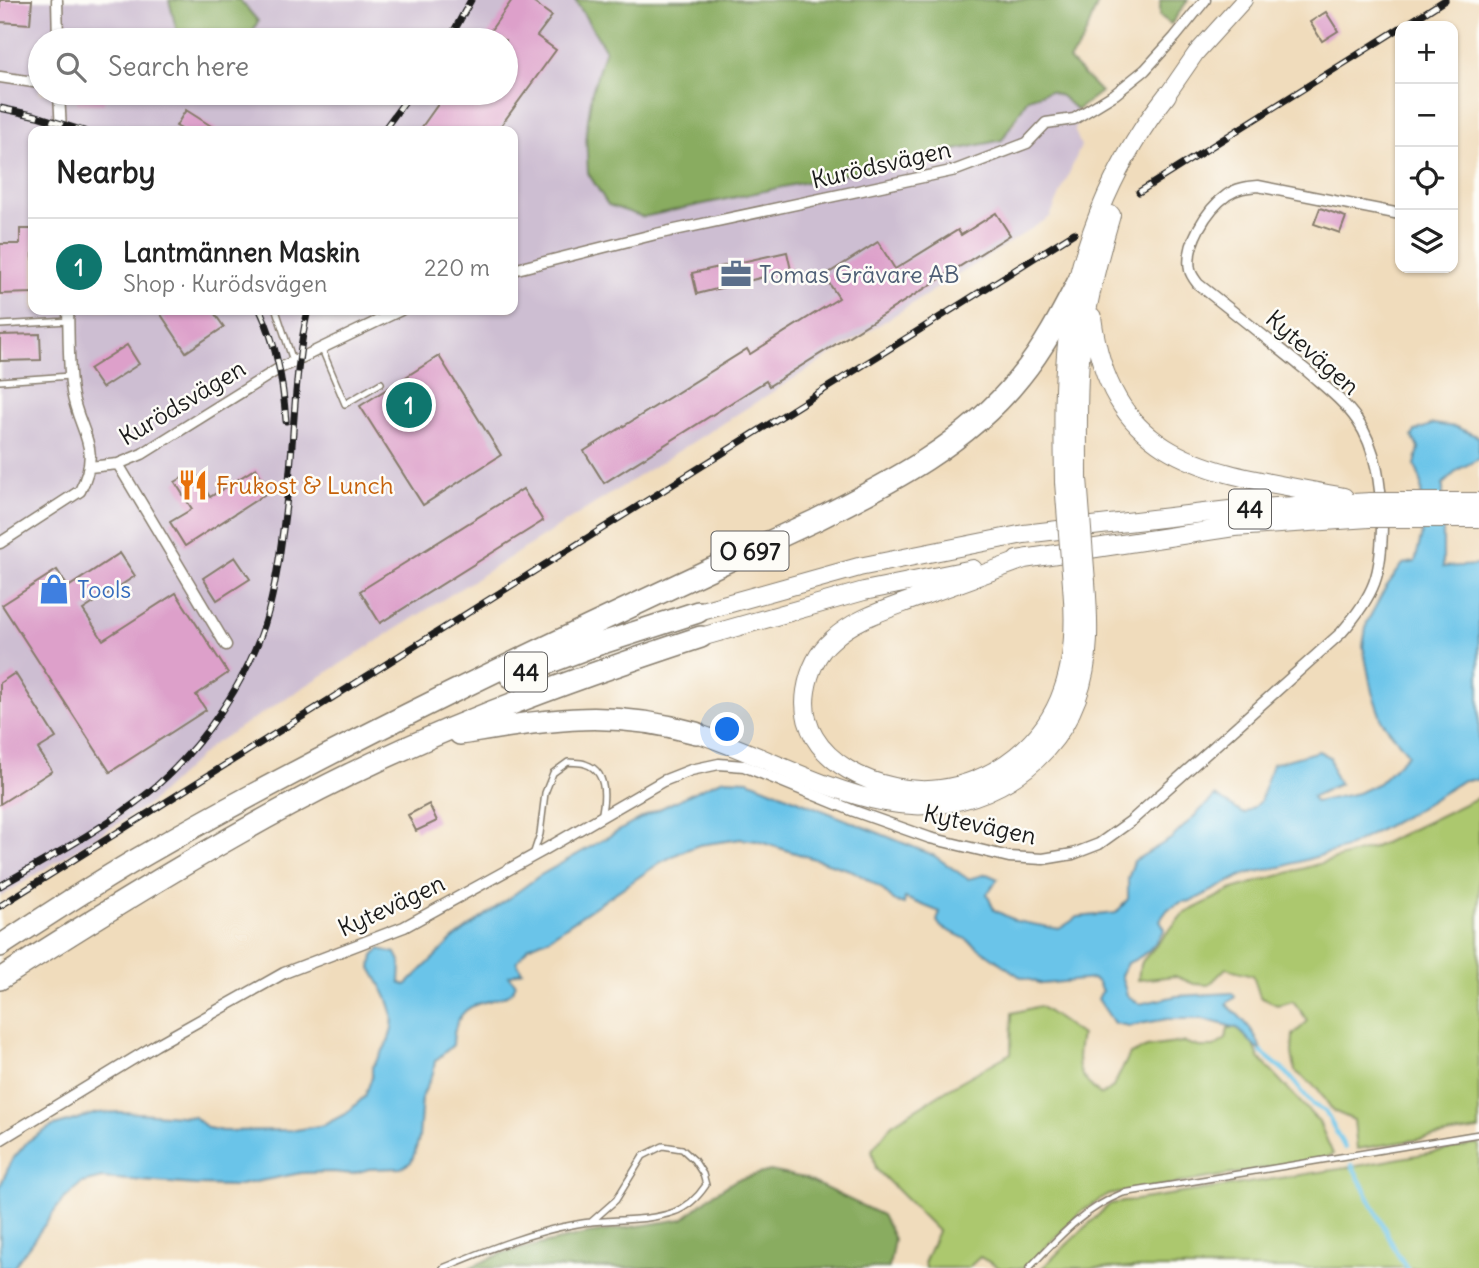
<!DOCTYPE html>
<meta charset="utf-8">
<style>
:root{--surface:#fff;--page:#f2f2f2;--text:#222;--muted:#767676;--line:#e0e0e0;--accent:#0f766e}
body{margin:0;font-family:Delius,sans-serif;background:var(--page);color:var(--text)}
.controls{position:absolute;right:21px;top:21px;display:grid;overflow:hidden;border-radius:14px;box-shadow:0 2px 5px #0004}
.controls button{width:63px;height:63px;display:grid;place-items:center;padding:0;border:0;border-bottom:2px solid var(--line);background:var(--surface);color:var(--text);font:35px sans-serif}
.you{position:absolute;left:728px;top:730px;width:24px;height:24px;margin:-18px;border:5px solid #fff;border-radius:50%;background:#1a73e8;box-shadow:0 0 0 10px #1a73e833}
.badge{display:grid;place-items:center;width:46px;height:46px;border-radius:50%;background:var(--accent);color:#fff;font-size:23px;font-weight:700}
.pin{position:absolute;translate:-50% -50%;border:4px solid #fff;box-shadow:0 2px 7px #0006}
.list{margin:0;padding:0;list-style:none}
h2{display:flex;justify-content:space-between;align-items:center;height:91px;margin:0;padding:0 28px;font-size:30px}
h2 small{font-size:23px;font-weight:400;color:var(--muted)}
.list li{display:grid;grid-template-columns:46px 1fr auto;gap:21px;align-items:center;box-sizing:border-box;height:98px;padding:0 28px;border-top:2px solid var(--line)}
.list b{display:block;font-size:26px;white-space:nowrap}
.list p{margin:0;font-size:23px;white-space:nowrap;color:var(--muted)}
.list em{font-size:23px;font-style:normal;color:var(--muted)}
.icon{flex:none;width:38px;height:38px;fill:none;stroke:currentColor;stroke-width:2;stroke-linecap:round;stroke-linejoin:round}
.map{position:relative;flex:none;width:1479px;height:1268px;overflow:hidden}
.search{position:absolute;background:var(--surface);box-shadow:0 2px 5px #0004;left:28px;top:28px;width:490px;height:77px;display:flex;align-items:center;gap:18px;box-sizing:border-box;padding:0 24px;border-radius:38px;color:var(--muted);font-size:26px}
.panel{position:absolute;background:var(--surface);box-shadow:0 2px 5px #0004;left:28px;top:126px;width:490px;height:189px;border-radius:14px}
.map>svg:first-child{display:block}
</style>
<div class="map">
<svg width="1479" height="1268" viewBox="0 0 1479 1268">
<rect width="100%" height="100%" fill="#fdfcf7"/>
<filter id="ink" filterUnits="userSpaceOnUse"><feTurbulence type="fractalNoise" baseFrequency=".0143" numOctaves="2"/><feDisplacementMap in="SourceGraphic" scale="14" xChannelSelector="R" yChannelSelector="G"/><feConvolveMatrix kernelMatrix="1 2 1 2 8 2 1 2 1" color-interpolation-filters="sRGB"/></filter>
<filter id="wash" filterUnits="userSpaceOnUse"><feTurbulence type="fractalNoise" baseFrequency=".00686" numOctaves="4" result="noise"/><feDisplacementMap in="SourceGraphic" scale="28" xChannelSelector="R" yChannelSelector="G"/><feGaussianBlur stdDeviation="1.57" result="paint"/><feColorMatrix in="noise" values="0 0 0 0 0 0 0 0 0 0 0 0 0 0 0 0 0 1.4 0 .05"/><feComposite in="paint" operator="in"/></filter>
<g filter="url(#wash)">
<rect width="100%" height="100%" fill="#f0dcbc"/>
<path fill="#cdbed2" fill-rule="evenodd" d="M0,0H575L605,49L592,92L586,134L1013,126L1028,98L1050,91L1061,96L1077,110L1075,131L1081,146L1050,217L212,745L149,804L0,897ZM40,40H506V93H40ZM33,131H513V310H33Z"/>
<path fill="#acc86e" stroke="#647245" stroke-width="2" d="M1479,797V1130L1357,1149L1354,1120L1333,1111L1318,1089L1295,1071L1292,1053L1293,1035L1308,1021L1293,1001L1277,1005L1260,997L1253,975L1226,968L1209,985L1194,984L1175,976L1138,980L1140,964L1183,914L1233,889L1373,848Z
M1040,1006L1081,1035C1075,1064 1076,1076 1101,1095L1113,1087L1130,1054L1147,1047L1183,1042L1199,1047H1214L1226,1039L1228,1028H1237L1254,1045L1259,1058L1319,1122L1333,1154L1322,1159L1108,1195L1082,1211L1025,1268H1000L980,1257L968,1268H926L924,1263L938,1231L876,1169L872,1150L892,1124L951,1087L1011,1053L1012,1013Z
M1479,1144V1268H1042L1110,1204L1346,1168Z"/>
<path fill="#89ac61" stroke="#52643e" stroke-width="2" d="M169,0H240L258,21L249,40H179Z
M575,0H1099L1082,43L1069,60L1101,92L1077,110L1061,96L1050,91L1028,98L1002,140L643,217L608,205L588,173L586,134L592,92L605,49Z
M1160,0H1188L1171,24L1160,16Z
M770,1171L804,1178L882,1215L894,1239L889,1268H469L503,1253L587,1234L683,1219L712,1195L736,1180Z"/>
<path fill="#6bc4e9" stroke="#447082" stroke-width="2" d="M1433,424L1456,427L1479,437V459L1459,469L1443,484V567L1479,565V780H1464L1411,813L1346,848L1281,867L1245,874L1192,901L1182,902L1168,909L1160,920L1165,929C1155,945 1145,957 1127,963L1121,975L1127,995L1139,1004L1177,996L1232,993L1235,997L1227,1003L1228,1006C1241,1017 1259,1034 1261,1052L1237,1028L1203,1019H1167L1129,1026L1114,1023L1098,999L1102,991L1097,981L1093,979L1042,984L1019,976L964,938L941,927L937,921L940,912L905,898L904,904L894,901L881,888L853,871L757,841L741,839L699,845L681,852L661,862L547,939L528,947L517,962L522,971L509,976L516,984C505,1013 455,985 453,1045L435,1061L433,1073L422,1097L419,1138L415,1152L411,1162L401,1168L369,1169L352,1174L333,1172L301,1173L235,1186L196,1185L102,1178L82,1183L62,1201L13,1268H0V1186L12,1160L28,1141L51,1127L97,1113L124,1112L194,1117L208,1128L222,1131L296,1130L324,1125L347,1113L365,1096L372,1077V1067C403,1025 396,1011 371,968L373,956L380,949L396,953L401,963L400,983L406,985L453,939L539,876L647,815L705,787L724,779L748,780L933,855L968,879L987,874L998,879L987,894L994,910L1016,921L1059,929L1078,917L1116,913L1128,899V879L1134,861L1172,838L1215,796L1244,814L1260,802L1272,764L1319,751L1330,757L1334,775L1339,784L1312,797L1315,802L1358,793L1379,783L1408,754L1382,721L1372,692L1363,646L1367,622L1386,587L1403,564L1415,562L1422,534L1421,481L1415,465L1419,448L1412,437L1415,431Z"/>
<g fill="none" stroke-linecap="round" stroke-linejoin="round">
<path stroke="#6bc4e9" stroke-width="4.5" d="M1261,1052L1287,1073L1312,1104L1325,1111L1345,1148
M1352,1165L1397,1253L1407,1268"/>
</g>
<g id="blocks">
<path fill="#dda0ca" d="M0,0H32L30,24L0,22Z
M512,0H530L552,16L537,36L556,50L497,131H419L446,93H506V40H484Z
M1326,12L1338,31L1322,41L1310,22Z
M77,93H104V104H77Z
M186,110L219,131H185L176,126Z
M1320,208L1346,217L1340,233L1314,224Z
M996,213L1010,235L769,386L766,381L604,483L584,451L747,349L750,354L839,298L824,276L878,242L895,269L958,230L961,235Z
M20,229H33V293L0,294V244H20Z
M787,252L791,270L697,294L692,273Z
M158,310H212L224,327L186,352Z
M40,334L41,360L0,361V335Z
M127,345L139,364L102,388L89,369Z
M439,356L501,455L423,505L360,406Z
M256,468L270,491L185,546L170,522L192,509L175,482L194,471L210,497Z
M523,489L543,521L380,623L360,591Z
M120,553L135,576L83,610L103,640L176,593L228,673L196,695L206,710L110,772L2,605L57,570L68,587Z
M235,557L250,579L217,600L203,578Z
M15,673L56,738L38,749L52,771L0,804V683Z
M429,804L437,821L416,831L408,815Z"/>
</g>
</g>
<g filter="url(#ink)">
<use href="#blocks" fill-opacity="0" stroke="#867c6c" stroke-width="2"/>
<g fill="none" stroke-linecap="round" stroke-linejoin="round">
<g stroke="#867c6c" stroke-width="8">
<path id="lane" d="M276,310L293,361
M0,325L68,321
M321,347L345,404L381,383
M0,381L70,376
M533,855L540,834L545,793L553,773L568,762C573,763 580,762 585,764C608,771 605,799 601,817
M443,1268C487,1250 530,1232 577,1224C608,1218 643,1223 674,1212C688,1207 698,1197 706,1185L703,1174L694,1160L682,1149L663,1146L643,1156L616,1200L591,1222
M1029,1268C1058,1238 1083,1209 1123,1193L1479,1134"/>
</g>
<g stroke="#867c6c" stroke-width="13">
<path id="street" d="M57,0L58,40
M0,77L40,83
M59,93L61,131
M513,270L656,234L956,170L1027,143L1046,123L1074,119L1115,94L1145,70L1175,37L1205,0
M118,464L226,645
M89,467L118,464L142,454L280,368L401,310
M0,543L80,491C103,446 79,433 72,392C68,365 69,337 68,310
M0,1140L156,1045L284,973L404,927L544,850L663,781L691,770L719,764L744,766L854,811L930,838L1009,857L1043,859L1073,854L1099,844L1131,821L1341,633C1375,594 1382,575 1382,522C1381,487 1377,449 1357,420C1344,401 1324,386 1307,371C1271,342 1235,313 1198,284C1195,280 1191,275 1190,270C1185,244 1207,209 1227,195C1237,188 1247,187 1258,186L1400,214"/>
</g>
<g stroke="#867c6c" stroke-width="18">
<path id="secondary" d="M1167,95L1196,53L1244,0"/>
</g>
<g stroke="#867c6c" stroke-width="20">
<path id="primary" d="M1092,317C1112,470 1218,472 1344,497
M1078,478C1078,438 1077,398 1080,359C1085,309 1097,262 1111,215
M1064,482C1063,425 1062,368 1071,312C1084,234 1119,156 1167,95
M1027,558C992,571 957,584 922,596C892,608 856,617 832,640C817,653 809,672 806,691C795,762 884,797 941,789C996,781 1045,743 1063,690C1075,657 1075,620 1072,585
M1017,560L1234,527L1369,518
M698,612L859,567L1024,534L1238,509L1371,502
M701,637L864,591L973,569
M696,733C759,753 819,789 885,802C965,818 1048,776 1077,698C1091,661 1089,621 1086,582"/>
</g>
<g stroke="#867c6c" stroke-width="24">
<path id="highway" d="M511,677L593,646L698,612
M460,734C548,720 607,708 696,733
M0,946C49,914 97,882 148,853C364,729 591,625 816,520C890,483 968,443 1020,377C1044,348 1061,315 1078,282
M0,979C95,918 191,858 290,805C421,734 561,683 701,637"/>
</g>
<use href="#lane" stroke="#fff" stroke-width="5"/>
<use href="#street" stroke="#fff" stroke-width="10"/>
<use href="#secondary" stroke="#fff" stroke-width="16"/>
<use href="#primary" stroke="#fff" stroke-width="18"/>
<use href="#highway" stroke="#fff" stroke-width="21"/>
<g stroke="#1c1c1c" stroke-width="7">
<path id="rail" d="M1404,26L1445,0
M449,40L471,0
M0,108L37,116L84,131
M383,131L411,93
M1139,192L1400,28
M260,310C277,346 283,382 286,421
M0,886C50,857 103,829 148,793C201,750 252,676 269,609C279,570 283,529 288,489C295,429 294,369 308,310
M0,906L1074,233"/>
</g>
<use href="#rail" stroke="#fdfcf7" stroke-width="4.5" stroke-dasharray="13" stroke-linecap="butt"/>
<g stroke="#867c6c" stroke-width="20" stroke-linecap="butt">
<path id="primary-bridge" d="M1078,478L1086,582
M1064,482L1072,585
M1371,502H1479
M1369,518H1479"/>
</g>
<use href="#primary-bridge" stroke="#fff" stroke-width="18"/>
</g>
</g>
<defs>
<g id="office-bare" transform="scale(2.415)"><path d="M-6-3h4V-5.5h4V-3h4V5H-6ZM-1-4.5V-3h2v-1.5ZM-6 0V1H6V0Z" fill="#5c6f8a" stroke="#fdfcf7" stroke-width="2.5" paint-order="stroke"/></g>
<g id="restaurant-bare" transform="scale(2.415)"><path d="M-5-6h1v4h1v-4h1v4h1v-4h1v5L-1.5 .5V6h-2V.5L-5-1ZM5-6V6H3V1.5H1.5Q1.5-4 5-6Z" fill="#e8710a" stroke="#fdfcf7" stroke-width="2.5" paint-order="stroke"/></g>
<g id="shop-bare" transform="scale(2.415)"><path d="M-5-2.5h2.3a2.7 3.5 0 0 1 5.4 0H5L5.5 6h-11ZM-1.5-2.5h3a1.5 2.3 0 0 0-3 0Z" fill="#3f7fe0" stroke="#fdfcf7" stroke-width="2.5" paint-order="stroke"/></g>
</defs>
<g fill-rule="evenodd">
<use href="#office-bare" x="736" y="274"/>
<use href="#restaurant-bare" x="193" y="485"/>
<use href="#shop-bare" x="54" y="589"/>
</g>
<g text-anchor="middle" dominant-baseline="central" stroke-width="5" stroke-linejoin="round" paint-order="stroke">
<g fill="#fdfcf7" stroke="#605f5e" stroke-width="2">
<rect x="1229" y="489.5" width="42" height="39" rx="5"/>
<rect x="711.5" y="531.5" width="77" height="39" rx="5"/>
<rect x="505" y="652.5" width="42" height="39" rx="5"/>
</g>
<g font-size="23" font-weight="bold" fill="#1c1c1c">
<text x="1250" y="509">44</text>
<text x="750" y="551">O 697</text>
<text x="526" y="672">44</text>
</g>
<g font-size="24" fill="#1c1c1c" stroke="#fdfcf7">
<text transform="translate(881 164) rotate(-13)">Kurödsvägen</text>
<text transform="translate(1313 352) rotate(41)">Kytevägen</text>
<text transform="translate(182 402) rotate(-31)">Kurödsvägen</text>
<text transform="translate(980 824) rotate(12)">Kytevägen</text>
<text transform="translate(391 905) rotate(-25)">Kytevägen</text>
</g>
<g font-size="24" fill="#4e5e75" stroke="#fdfcf7" text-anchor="start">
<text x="759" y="274">Tomas Grävare AB</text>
</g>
<g font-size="24" fill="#c56008" stroke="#fdfcf7" text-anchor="start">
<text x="216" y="485">Frukost &amp; Lunch</text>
</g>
<g font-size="24" fill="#366cbe" stroke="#fdfcf7" text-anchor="start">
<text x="77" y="589">Tools</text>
</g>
</g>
</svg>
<div class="controls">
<button>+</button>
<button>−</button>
<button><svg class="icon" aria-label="locate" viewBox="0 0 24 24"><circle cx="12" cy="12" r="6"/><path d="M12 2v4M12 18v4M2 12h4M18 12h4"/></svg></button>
<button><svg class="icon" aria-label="layers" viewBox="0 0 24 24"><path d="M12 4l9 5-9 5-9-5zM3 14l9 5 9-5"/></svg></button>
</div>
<div class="you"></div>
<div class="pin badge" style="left:409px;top:405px">1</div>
<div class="search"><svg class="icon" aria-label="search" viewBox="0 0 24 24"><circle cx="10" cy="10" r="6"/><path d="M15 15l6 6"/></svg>Search here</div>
<section class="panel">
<h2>Nearby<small></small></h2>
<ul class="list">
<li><span class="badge">1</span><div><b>Lantmännen Maskin</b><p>Shop · Kurödsvägen</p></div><em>220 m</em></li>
</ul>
</section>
</div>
